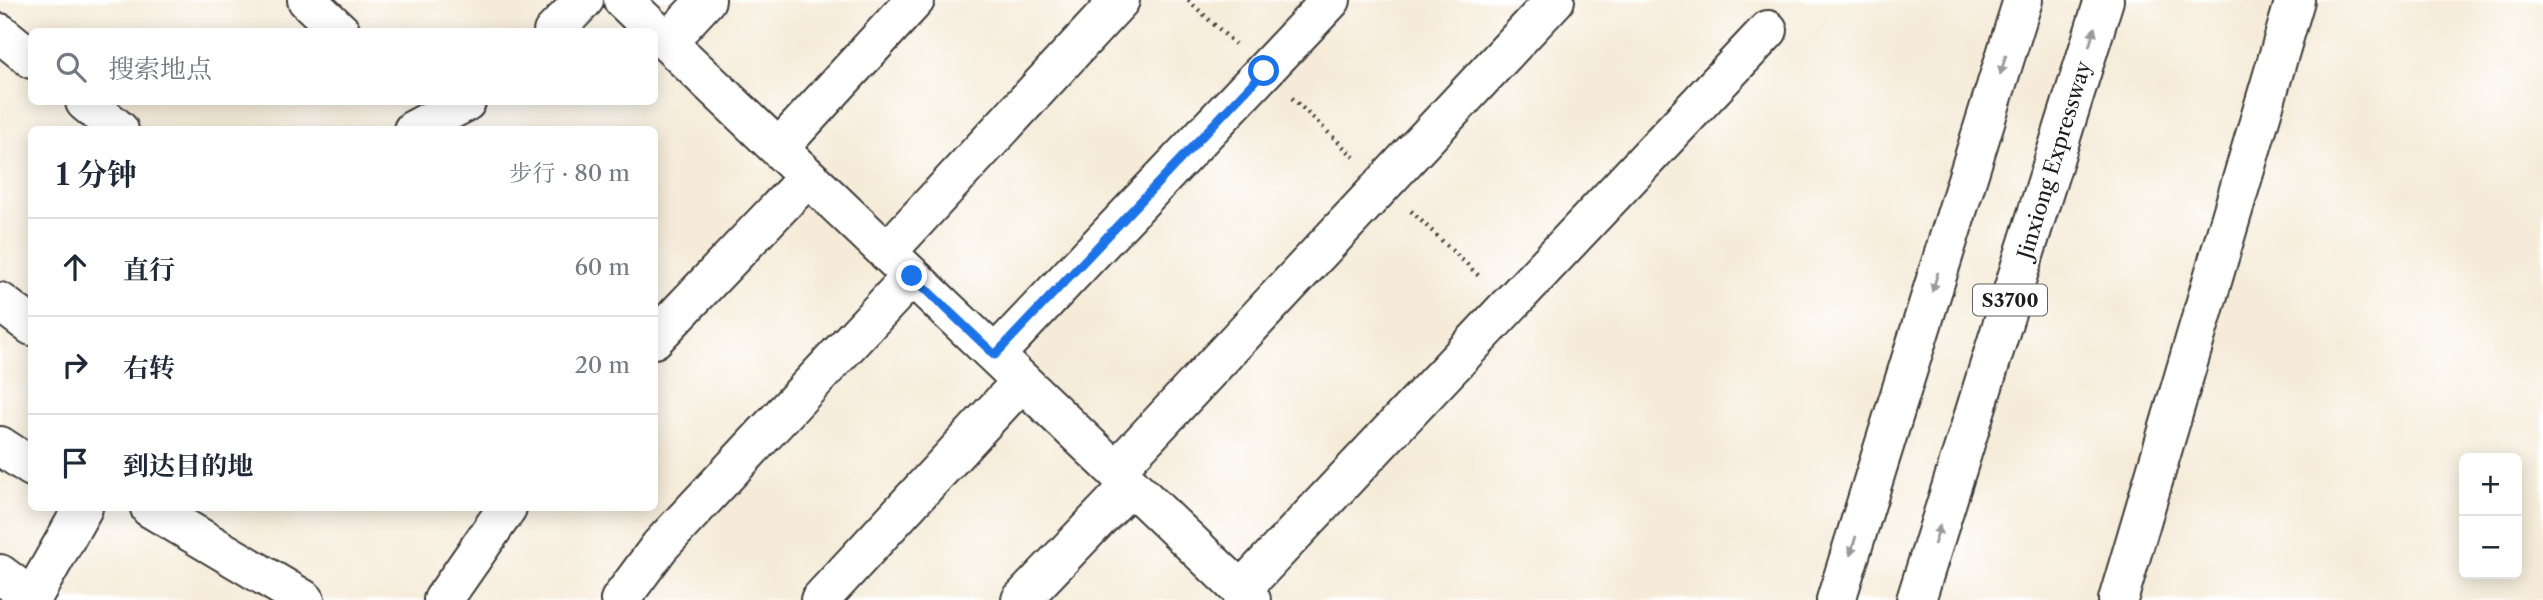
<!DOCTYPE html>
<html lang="zh">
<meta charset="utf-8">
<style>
:root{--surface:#fff;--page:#f2f2f3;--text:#1f2937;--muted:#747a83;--line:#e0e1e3}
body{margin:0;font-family:"Libre Caslon Text","Noto Serif SC",serif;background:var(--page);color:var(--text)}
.controls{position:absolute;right:21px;bottom:21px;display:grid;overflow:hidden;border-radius:10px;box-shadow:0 4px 18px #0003}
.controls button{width:63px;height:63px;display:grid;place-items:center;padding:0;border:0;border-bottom:2px solid var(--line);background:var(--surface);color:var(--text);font:35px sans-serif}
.stop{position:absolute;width:21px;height:21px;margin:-16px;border:5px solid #1a73e8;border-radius:50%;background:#fff}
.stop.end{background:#1a73e8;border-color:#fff;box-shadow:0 2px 7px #0008}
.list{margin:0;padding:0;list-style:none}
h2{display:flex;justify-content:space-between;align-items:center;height:91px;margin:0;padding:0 28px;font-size:30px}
h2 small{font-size:23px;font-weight:400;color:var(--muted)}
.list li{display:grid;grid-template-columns:46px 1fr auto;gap:21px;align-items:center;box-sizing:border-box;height:98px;padding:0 28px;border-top:2px solid var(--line)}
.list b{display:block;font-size:26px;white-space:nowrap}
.list em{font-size:23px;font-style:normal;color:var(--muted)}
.icon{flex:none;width:38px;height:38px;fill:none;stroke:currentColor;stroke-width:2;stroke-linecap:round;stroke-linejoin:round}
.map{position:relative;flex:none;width:2543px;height:600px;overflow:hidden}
.search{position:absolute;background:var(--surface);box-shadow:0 4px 18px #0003;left:28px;top:28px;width:630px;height:77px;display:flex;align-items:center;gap:18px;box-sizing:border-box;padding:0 24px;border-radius:10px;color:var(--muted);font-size:26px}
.panel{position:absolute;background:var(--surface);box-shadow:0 4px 18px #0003;left:28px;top:126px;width:630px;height:385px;border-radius:10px}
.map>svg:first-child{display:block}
</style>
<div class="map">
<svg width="2543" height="600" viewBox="0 0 2543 600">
<rect width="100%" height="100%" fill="#fff"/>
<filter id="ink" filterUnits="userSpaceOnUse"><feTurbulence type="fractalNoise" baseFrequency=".0143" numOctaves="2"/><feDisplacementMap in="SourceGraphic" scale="14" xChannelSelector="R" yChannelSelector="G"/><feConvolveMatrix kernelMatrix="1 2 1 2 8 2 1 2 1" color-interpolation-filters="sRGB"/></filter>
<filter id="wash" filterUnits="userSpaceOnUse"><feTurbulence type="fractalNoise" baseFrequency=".00686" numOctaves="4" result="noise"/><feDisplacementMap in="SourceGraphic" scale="28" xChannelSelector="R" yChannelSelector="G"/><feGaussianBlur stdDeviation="1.57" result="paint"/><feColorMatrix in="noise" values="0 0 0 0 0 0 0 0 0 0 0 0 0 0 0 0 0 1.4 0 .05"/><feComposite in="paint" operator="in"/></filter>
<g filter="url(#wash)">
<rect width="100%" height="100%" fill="#f5ebd8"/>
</g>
<g filter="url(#ink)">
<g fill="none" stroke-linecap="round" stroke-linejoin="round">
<g stroke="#3d3b38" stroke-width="42">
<path id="minor" d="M307,0L341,32
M623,0L1251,600
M553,32L584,0
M0,33L32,59
M667,42L706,0
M85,102L119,130
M413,130L466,102
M779,148L915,0
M887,252L1120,0
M0,302L32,326
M654,339L808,177
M995,355L1331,0
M0,446L32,467
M1116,470L1555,0
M150,508L305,600
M0,574L32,598
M1241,590L1768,30
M31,600L83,508
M443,600L507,508
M620,600L660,546L912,276
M820,600L1022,381
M1021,600L1131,485
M2118,600L2295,0"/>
</g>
<g stroke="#3d3b38" stroke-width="42">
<path id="highway" d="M1836,600L2023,0
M1916,600L2104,0"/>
</g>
<path stroke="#3d3b38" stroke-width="4.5" stroke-dasharray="2 5" stroke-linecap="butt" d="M1188,0L1235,44
M1292,98L1354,157
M1411,211L1481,278"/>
<use href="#minor" stroke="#fff" stroke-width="38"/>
<use href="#highway" stroke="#fff" stroke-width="38"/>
</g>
<defs><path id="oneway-solid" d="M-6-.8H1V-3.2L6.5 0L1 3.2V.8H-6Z" transform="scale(1.75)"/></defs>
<g fill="#999">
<use href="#oneway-solid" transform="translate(2092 37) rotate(-73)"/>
<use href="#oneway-solid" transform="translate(2003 65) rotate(107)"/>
<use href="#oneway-solid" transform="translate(1935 282) rotate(107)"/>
<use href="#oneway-solid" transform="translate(1937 535) rotate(-73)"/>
<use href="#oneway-solid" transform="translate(1853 546) rotate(107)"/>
</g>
</g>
<g fill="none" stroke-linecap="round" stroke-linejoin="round" filter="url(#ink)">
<path stroke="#1a73e8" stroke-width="9" d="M912,276L995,355L1264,71"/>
</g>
<g text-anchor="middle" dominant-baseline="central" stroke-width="5" stroke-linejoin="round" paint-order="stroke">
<rect fill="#fff" stroke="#606060" stroke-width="2" x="1973" y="284.5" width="74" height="31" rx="5"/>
<g font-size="19" font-weight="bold" fill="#1c1c1c">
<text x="2010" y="300">S3700</text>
</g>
<g font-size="21" fill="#1c1c1c" stroke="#fff">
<text transform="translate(2054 160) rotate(-73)">Jinxiong Expressway</text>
</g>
</g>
</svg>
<div class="controls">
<button>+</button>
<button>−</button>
</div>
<div class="stop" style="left:1264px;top:71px"></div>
<div class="stop end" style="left:912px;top:276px"></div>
<div class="search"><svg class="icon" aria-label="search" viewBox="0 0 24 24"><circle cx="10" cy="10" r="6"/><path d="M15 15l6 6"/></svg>搜索地点</div>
<section class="panel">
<h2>1 分钟<small>步行 · 80 m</small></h2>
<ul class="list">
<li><svg class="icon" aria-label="ahead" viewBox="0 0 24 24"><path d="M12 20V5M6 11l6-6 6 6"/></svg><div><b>直行</b></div><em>60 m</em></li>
<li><svg class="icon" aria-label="right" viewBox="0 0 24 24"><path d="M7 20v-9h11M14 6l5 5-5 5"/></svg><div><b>右转</b></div><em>20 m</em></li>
<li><svg class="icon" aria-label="arrive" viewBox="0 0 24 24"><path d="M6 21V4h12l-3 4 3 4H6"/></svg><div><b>到达目的地</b></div></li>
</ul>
</section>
</div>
